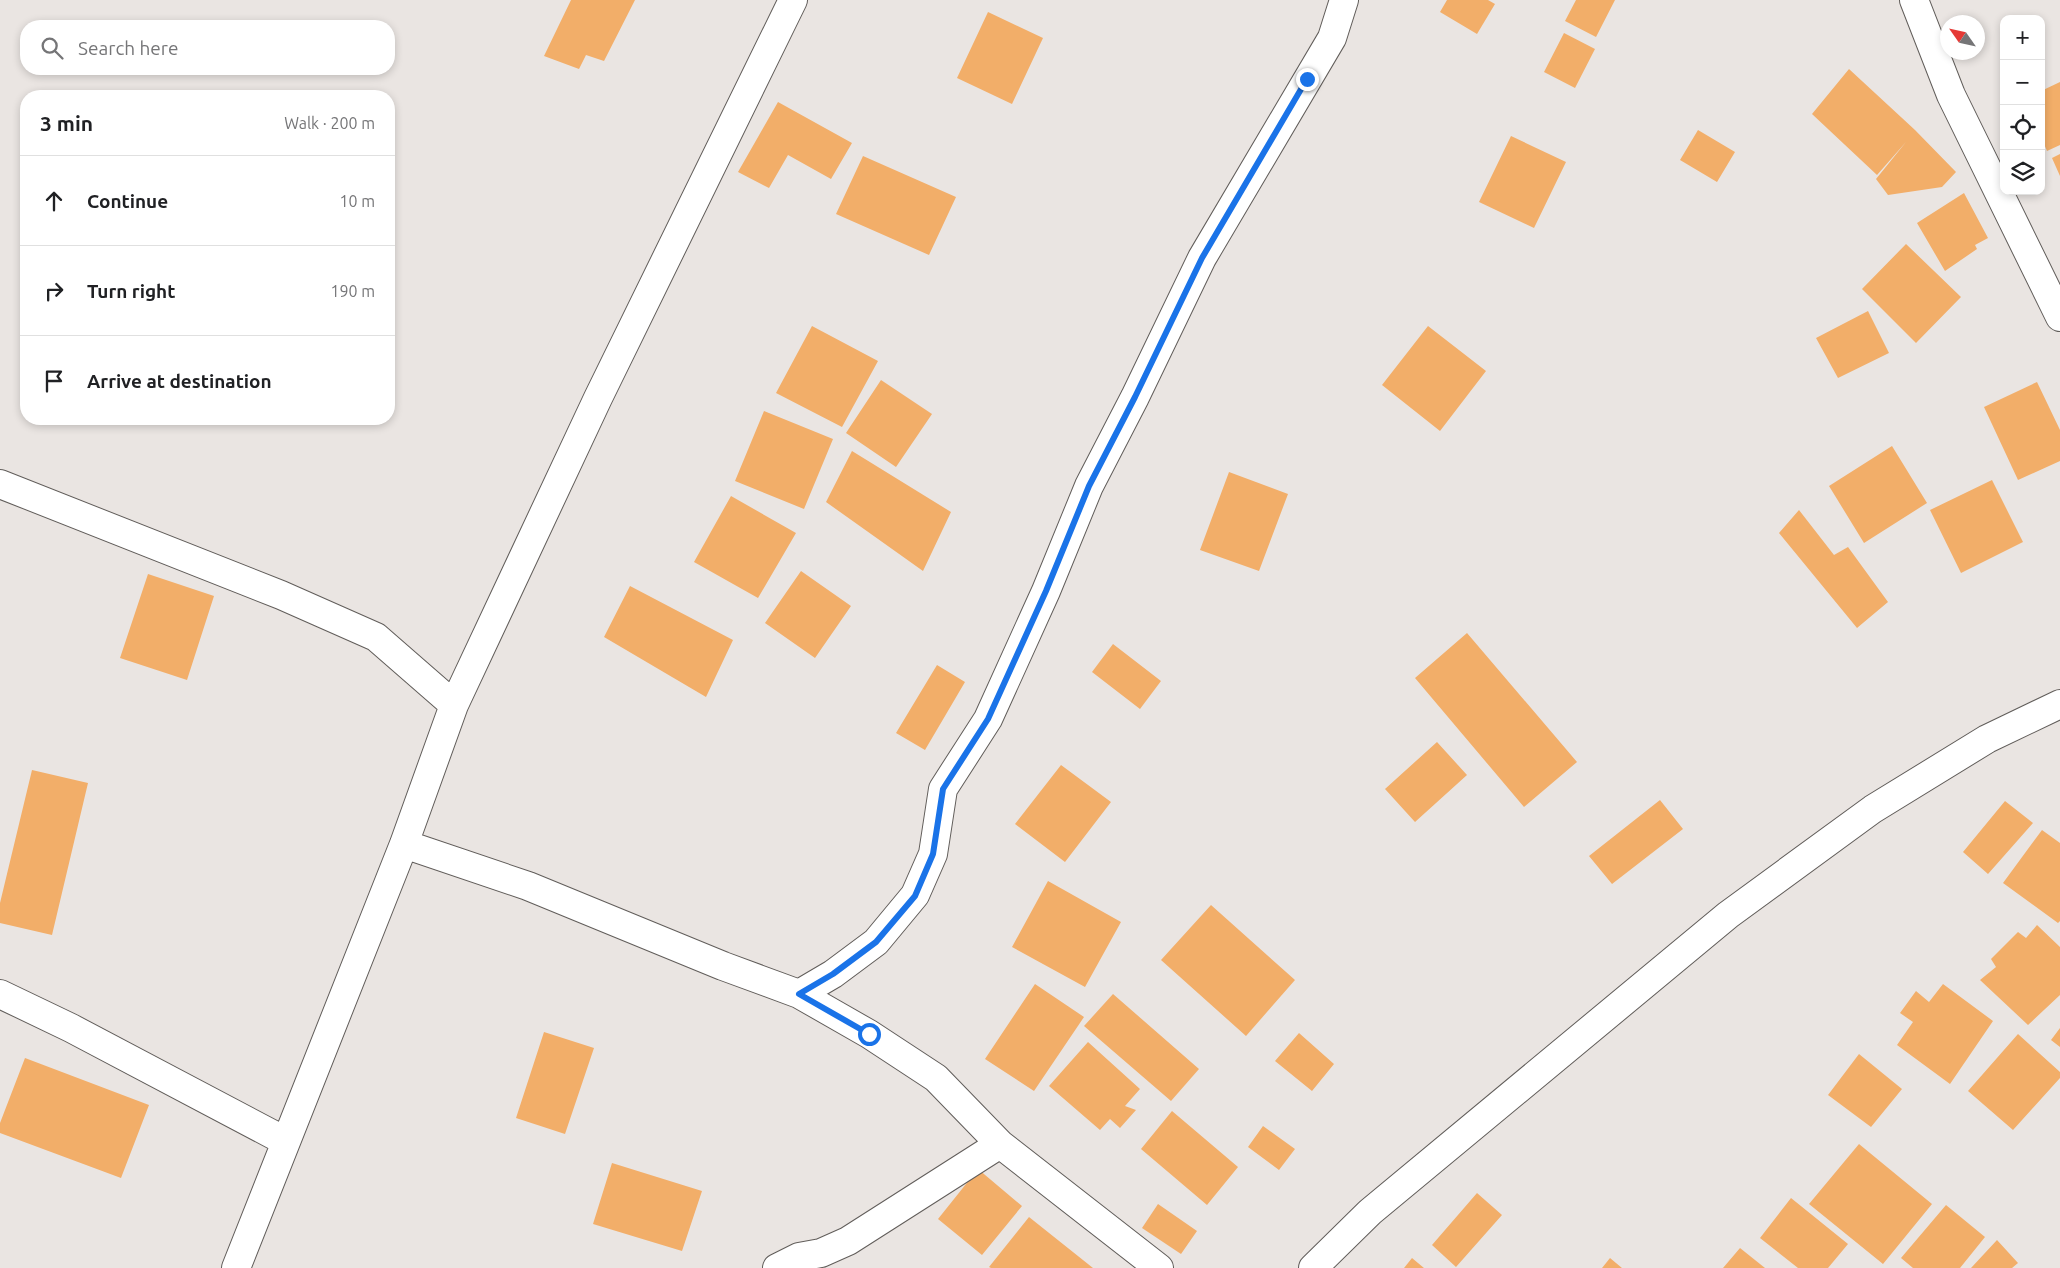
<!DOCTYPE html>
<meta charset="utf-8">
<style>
:root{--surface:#fff;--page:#f2f2f2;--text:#202124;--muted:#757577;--line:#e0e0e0}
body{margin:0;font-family:Ubuntu,sans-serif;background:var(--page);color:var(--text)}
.controls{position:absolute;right:15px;top:15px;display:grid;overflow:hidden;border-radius:10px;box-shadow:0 2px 8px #0003}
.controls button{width:45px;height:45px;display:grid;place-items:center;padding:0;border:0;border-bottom:1px solid var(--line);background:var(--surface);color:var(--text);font:25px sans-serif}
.compass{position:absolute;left:1940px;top:15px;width:45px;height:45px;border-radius:50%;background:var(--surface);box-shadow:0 2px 8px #0003;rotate:304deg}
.stop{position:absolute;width:15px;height:15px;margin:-11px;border:4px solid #1a73e8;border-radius:50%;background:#fff}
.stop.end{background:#1a73e8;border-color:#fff;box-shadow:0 1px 5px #0008}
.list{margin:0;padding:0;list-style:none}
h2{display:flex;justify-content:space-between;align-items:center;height:65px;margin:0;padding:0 20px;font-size:21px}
h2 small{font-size:16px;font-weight:400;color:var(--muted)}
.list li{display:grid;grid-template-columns:32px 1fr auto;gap:15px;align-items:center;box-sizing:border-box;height:90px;padding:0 20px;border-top:1px solid var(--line)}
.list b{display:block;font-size:19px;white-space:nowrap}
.list em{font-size:16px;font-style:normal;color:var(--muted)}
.icon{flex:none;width:28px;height:28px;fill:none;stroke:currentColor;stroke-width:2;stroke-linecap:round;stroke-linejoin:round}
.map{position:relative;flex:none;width:2060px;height:1268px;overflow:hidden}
.search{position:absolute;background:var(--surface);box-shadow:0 2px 8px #0003;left:20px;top:20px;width:375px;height:55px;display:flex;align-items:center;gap:12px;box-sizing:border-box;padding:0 18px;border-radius:20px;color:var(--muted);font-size:19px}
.panel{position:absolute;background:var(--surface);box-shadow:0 2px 8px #0003;left:20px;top:90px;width:375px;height:335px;border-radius:20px}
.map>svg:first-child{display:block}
</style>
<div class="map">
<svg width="2060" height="1268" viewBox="0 0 2060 1268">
<rect width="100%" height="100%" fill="#eae5e2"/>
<path fill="#f2ae69" d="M571,0H635L604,61L586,55L579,69L544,56Z
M1447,0H1488L1495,4L1477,34L1440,12Z
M1576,0H1615L1596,37L1565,21Z
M988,12L1043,38L1012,104L957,78Z
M1564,33L1595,49L1575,88L1544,72Z
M1849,69L1915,130L1956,172L1942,187L1888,195L1876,179L1906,142L1877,175L1812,114Z
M2060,82V145L2047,151L2041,137V91Z
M778,102L852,143L831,179L788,155L769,188L738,172Z
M1698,130L1735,152L1717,182L1680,160Z
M1511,136L1566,162L1534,228L1479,202Z
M2060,154V176L2052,158Z
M863,156L956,197L929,255L836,214Z
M1964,193L1988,238L1975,245L1977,249L1945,271L1917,223Z
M1906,244L1961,297L1916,343L1862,289Z
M1868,311L1889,353L1838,378L1816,338Z
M812,326L878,361L842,427L776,393Z
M1428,326L1486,371L1440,431L1382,385Z
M881,380L932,414L896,467L846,433Z
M2037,382L2060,430V461L2018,480L1984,407Z
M764,411L833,439L804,509L735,481Z
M1892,446L1927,503L1864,543L1829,486Z
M852,451L951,512L923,571L826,502Z
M1229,472L1288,494L1259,571L1200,550Z
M1992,480L2023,542L1961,573L1930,510Z
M731,496L796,533L758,598L694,562Z
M1799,510L1834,555L1848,547L1888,602L1857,628L1779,533Z
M801,571L851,606L815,658L765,623Z
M148,574L214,596L187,680L120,658Z
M630,586L733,640L706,697L604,637Z
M1467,633L1577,762L1524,807L1415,678Z
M1113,644L1161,681L1140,709L1092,672Z
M937,665L965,682L925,750L896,733Z
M1437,742L1467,775L1415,822L1385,789Z
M1061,765L1111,802L1065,862L1015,824Z
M32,770L88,783L52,935L0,923V903Z
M1660,800L1683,829L1612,884L1589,856Z
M2005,801L2033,823L1988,874L1963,852Z
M2042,830L2060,843V921L2058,923L2003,883Z
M1048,881L1121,922L1085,987L1012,947Z
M1211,905L1295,980L1246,1036L1161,960Z
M2037,925L2060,947V995L2028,1025L1980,980L1996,967L1991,959L2018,932L2026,938Z
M1035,984L1084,1017L1034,1091L985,1059Z
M1943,984L1993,1021L1950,1084L1897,1045L1913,1022L1900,1013L1916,991L1929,1002Z
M1113,994L1199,1069L1171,1101L1084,1026Z
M2060,1028V1047L2051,1040Z
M544,1032L594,1048L565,1134L516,1118Z
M1299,1033L1334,1064L1312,1091L1275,1061Z
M2018,1034L2060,1072V1078L2013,1130L1968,1091Z
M1088,1042L1140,1089L1125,1106L1136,1110L1120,1128L1110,1119L1100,1130L1049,1086Z
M1859,1054L1902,1089L1871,1127L1828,1095Z
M25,1058L149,1105L121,1178L0,1133V1123Z
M1172,1111L1238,1167L1207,1205L1141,1149Z
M1263,1126L1295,1149L1279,1170L1248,1147Z
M1859,1144L1932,1204L1883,1264L1809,1204Z
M612,1163L702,1191L682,1251L593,1224Z
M978,1169L1022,1206L982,1255L938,1219Z
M1477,1193L1502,1215L1456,1267L1432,1245Z
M1791,1198L1848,1244L1828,1268H1798L1760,1238Z
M1158,1204L1197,1231L1181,1254L1142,1228Z
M1946,1205L1985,1237L1960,1268H1913L1901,1258Z
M1029,1217L1093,1268H991L989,1267Z
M1997,1240L2018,1263L2012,1268H1971Z
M1740,1248L1765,1268H1723Z
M1412,1258L1424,1268H1404Z
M1610,1258L1622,1268H1602Z"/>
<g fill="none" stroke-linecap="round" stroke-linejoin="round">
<g stroke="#615d5a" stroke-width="30">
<path id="minor" d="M1914,0L1951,95L2060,317
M0,484L281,595L376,637L454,705
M404,844L528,886L723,966L799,994L869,1034L936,1078L1000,1144L1159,1268
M0,994L71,1028L285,1141
M799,994L833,974L876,942L915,895L933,854L943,789L988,719L1046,591L1089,486L1135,397L1202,258L1332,38L1344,0
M236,1268L404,844L454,705L598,398L793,0
M777,1268L799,1257L821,1253L848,1241L1000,1144"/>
</g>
<g stroke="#615d5a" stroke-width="30">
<path id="tertiary" d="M1313,1268L1370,1212L1728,915L1873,809L1987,739L2060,704"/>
</g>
<use href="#minor" stroke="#fff" stroke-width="28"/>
<use href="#tertiary" stroke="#fff" stroke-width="28"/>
</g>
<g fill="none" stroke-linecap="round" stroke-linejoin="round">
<path stroke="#1a73e8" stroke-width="6" d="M869,1034L799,994L833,974L876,942L915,896L933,854L943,789L988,719L1046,591L1089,486L1135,397L1202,258L1307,79"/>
</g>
</svg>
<div class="controls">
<button>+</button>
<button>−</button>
<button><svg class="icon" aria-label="locate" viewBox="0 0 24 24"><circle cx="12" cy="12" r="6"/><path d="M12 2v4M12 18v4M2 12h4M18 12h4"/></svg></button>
<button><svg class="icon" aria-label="layers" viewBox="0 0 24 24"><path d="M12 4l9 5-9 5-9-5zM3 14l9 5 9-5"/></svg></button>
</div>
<svg class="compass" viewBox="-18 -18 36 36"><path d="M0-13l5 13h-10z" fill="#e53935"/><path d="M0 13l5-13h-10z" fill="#757577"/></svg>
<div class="stop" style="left:869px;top:1034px"></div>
<div class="stop end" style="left:1307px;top:79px"></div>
<div class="search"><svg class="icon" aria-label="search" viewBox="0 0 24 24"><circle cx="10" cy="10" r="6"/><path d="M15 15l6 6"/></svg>Search here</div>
<section class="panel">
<h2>3 min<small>Walk · 200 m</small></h2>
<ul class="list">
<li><svg class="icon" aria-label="ahead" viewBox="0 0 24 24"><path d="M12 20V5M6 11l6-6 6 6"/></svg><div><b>Continue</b></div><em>10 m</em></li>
<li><svg class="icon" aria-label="right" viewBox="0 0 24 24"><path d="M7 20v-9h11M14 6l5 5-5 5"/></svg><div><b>Turn right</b></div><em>190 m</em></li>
<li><svg class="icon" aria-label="arrive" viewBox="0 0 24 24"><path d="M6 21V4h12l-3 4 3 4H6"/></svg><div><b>Arrive at destination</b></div></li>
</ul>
</section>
</div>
